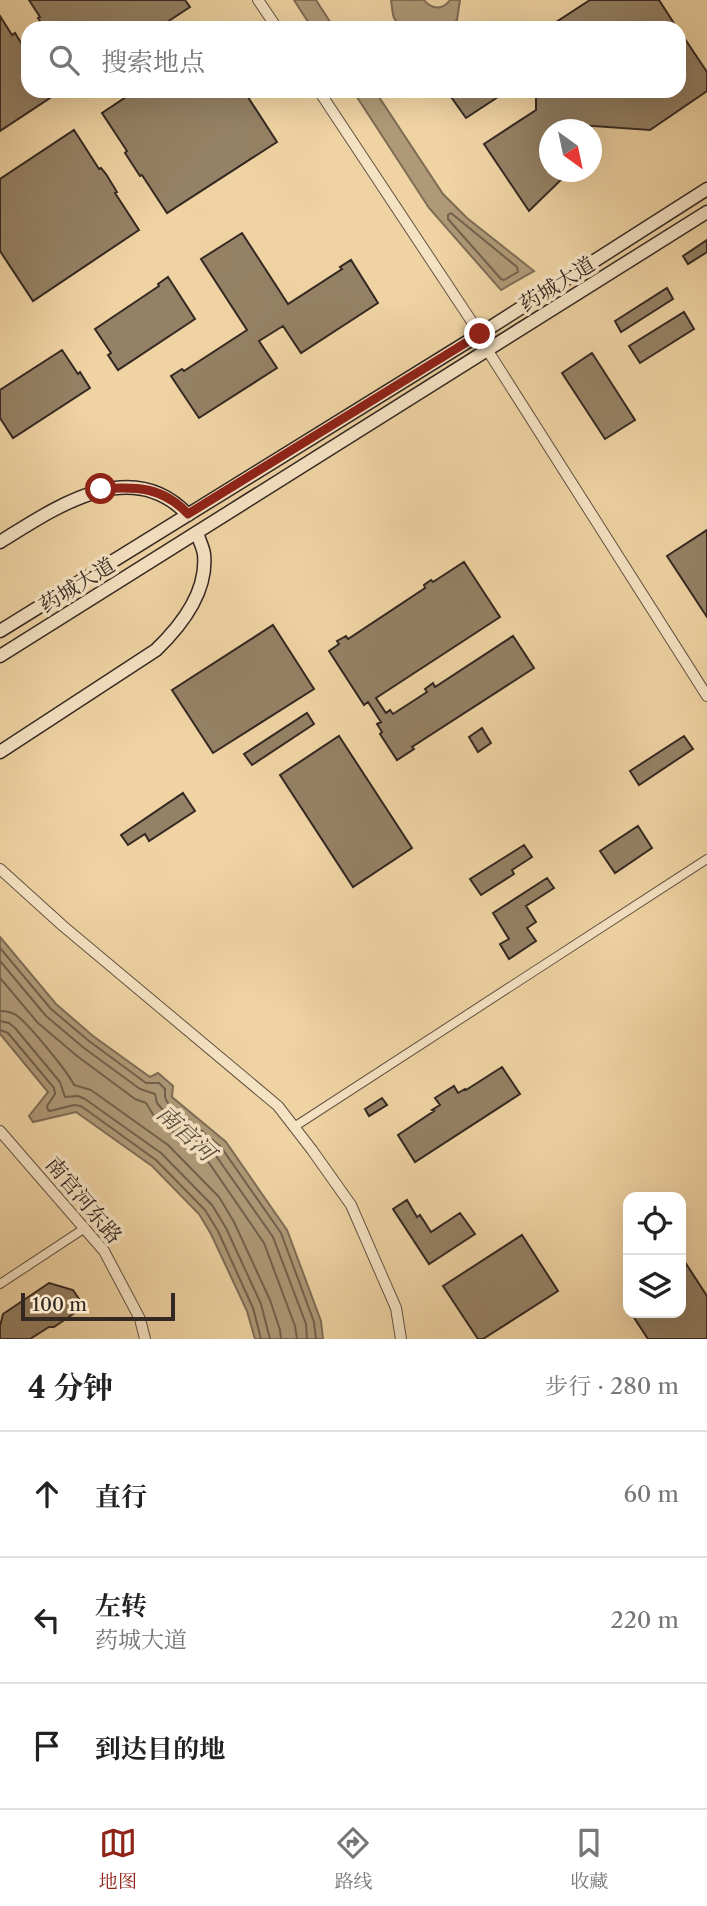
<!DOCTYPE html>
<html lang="zh">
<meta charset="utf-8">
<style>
:root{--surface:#fff;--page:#f6f6f6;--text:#222;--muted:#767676;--line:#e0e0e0;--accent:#8f2418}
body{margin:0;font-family:"Libre Caslon Text","Noto Serif SC",serif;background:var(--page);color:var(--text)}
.controls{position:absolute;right:21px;bottom:21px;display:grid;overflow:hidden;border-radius:14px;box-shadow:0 7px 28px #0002}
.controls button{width:63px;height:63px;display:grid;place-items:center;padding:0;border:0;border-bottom:2px solid var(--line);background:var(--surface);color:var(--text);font:35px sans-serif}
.compass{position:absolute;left:539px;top:119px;width:63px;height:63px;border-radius:50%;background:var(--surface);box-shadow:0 7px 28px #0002;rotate:147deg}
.scale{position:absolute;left:21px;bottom:18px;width:154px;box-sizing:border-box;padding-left:7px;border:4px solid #342822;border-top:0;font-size:19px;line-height:24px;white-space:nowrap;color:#342822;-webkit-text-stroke:5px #f5e2c3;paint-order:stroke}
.stop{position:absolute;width:21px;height:21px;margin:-16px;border:5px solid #8f2418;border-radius:50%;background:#fff}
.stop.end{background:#8f2418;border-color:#fff;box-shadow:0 2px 7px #0008}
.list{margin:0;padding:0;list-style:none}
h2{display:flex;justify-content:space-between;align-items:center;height:91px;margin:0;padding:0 28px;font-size:30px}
h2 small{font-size:23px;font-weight:400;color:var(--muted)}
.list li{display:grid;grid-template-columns:46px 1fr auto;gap:21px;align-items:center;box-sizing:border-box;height:126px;padding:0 28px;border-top:2px solid var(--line)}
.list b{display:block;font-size:26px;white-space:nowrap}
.list p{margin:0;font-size:23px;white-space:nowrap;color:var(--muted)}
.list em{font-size:23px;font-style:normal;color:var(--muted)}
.icon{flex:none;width:38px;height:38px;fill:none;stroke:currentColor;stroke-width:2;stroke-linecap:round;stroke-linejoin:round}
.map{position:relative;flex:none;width:707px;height:1339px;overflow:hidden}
.search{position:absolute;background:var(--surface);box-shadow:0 7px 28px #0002;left:21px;right:21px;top:21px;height:77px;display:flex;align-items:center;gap:18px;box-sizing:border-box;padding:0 24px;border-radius:21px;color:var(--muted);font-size:26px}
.sheet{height:469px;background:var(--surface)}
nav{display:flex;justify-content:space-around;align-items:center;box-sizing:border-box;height:98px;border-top:2px solid var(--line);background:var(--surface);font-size:19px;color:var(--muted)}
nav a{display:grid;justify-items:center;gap:4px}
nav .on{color:var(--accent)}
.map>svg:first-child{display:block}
</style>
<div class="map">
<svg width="707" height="1339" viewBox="0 0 707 1339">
<rect width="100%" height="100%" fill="#efd3a3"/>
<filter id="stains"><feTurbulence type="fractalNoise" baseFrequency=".00286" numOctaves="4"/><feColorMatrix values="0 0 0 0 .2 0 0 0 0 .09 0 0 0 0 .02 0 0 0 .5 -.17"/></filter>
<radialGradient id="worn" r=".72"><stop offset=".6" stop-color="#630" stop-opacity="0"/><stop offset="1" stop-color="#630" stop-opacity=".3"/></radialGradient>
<path fill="#af9977" stroke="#7e6c55" stroke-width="2" d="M294,0H316L334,28H312Z
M391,0H424C432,10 443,10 450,0H460L457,20L450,28C435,28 401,33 394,18C392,13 392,5 391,0Z
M353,91H375L443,194L467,218L534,271L501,290L429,208Z
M0,937L56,1004L93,1036L150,1077L158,1073L173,1086L172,1097L226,1142L287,1230L321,1321L323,1339H255L247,1311L211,1234L199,1214L152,1166L76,1112L33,1122L29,1116L48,1092L0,1034Z"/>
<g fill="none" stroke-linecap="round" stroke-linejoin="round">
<path stroke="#72604c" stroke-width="2" d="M451,213L517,267L518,272L504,280L501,279L448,219V215Z
M0,948L51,1009L89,1041L146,1083H159L165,1089V1097L167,1102L221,1147L281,1233L314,1322L316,1339
M0,961L46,1016L84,1048L140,1089L155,1094L157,1103L162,1109L214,1153L273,1237L306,1324L307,1339
M0,978L38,1023L77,1056L135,1099L146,1103L154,1116L207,1160L264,1243L295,1326L297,1339
M0,1011C6,1011 11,1012 16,1015C27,1022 68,1072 74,1085L91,1090L168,1145L219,1197L234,1222L270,1300L280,1330L281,1339
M0,1021L9,1023L15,1028L60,1082L65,1097L78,1096L85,1099L161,1153L212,1205L226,1228L261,1304L270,1339
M0,1030L8,1033L54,1088L55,1094L47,1106L48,1110L50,1111L74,1105L81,1106L156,1160L205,1210L218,1231L253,1308L261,1339"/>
</g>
<path fill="#958165" stroke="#342822" stroke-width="2" d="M29,0H185L190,7L158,28H48L45,23L42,25L38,18L40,17Z
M590,0H659L677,28H547Z
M0,16L12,35L15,33L28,54V91H49L53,96L0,131Z
M679,30L707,72V91L650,130L579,125V130H550V172H569L529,211L484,144L536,110V91H679Z
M135,91H244L277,142L167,213L142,175L140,176L125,153L127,151L102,113Z
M454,91H507L466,118L449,94Z
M74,130L99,169L101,168L106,174L117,192L115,193L139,230L33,301L0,251V179Z
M242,233L288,304L342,269L340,267L351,260L378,303L301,353L283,326L259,341L277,368L199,418L171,376L182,369L184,371L247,330L201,259Z
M707,240V252L688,264L683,256Z
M168,277L195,319L118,370L108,355L111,353L95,329L159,286L158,284Z
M667,288L673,299L621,332L615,321Z
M684,312L694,329L640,363L629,346Z
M62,350L78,374L80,372L90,388L13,438L0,418V390Z
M592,353L635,420L605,439L562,373Z
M707,530V617L667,556Z
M464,562L500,617L376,698L386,713L390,710L393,714L427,692L425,689L433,683L435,687L513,636L534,668L412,747L414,749L397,760L380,734L382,732L377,724L381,722L368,702L364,705L329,651L339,644L337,641L346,636L348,639L425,588L424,585L431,580L433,582Z
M273,625L314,689L213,753L172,690Z
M307,713L314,724L252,765L244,754Z
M482,728L491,743L478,752L469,737Z
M339,736L412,848L353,887L280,775Z
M684,736L693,749L639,785L630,771Z
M183,793L195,811L149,841L145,834L128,845L121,835Z
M638,826L652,848L615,873L600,851Z
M524,845L532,857L512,870L514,874L481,895L470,879Z
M547,878L554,888L526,906L536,922L527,928L536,941L509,959L500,944L509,939L493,913Z
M502,1067L520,1094L415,1162L398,1135L434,1111L432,1110L440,1105L435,1098L454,1086L458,1093L465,1089L466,1090Z
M382,1098L387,1105L369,1116L365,1109Z
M407,1200L417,1217L420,1215L431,1232L460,1213L475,1234L429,1264L393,1209Z
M522,1235L558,1291L483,1339H478L443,1286Z
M681,1256L707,1296V1339H648L631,1313H681Z
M49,1283L73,1290L81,1302L79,1310L54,1327H49L30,1339H0V1326L3,1314Z"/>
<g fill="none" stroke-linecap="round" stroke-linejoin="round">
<g stroke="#635342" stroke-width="10">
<path id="minor" d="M294,1127L707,859
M0,1284L85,1228"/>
</g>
<g stroke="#635342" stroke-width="12">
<path id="tertiary" d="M258,0L277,28
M319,91L480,334L488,351L707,696
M0,869L63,926L278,1106L312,1150L351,1205L396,1308L401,1339
M0,1131L104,1251L140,1319L145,1339"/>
</g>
<g stroke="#342822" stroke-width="15">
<path id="secondary" d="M0,542C55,508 131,454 188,515
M0,631L480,334L707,189
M0,656L707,212
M0,752L156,650C182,625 208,592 204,554C203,547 199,540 197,533"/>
</g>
<use href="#minor" stroke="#f5e2c3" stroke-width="8"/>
<use href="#tertiary" stroke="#f5e2c3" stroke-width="10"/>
<use href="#secondary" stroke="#f5e2c3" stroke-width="12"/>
</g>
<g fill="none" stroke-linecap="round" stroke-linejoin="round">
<path stroke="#8f2418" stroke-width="9" d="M101,489C136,486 163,487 188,514L480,334"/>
</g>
<g text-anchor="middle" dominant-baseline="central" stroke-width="7" stroke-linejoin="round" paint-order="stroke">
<g font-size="21" fill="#342822" stroke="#f5e2c3">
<text transform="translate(557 284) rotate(-32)">药城大道</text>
<text transform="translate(77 585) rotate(-32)">药城大道</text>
<text transform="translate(84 1200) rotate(50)">南官河东路</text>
</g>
<g font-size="23" font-style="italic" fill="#594a3c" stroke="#f5e2c3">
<text transform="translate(186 1133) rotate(43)">南官河</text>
</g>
</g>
<rect width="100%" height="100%" filter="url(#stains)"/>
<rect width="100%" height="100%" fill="url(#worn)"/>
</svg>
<div class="controls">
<button><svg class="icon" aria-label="locate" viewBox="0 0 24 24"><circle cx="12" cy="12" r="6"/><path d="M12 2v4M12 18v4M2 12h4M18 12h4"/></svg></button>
<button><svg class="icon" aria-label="layers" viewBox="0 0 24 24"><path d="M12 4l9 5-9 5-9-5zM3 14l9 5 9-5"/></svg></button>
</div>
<svg class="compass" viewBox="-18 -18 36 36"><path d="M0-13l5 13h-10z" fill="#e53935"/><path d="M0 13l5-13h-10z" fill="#767676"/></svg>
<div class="scale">100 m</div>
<div class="stop" style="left:101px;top:489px"></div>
<div class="stop end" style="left:480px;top:334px"></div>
<div class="search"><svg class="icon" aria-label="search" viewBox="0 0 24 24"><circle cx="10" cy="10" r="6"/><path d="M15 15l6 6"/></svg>搜索地点</div>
</div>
<section class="sheet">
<h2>4 分钟<small>步行 · 280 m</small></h2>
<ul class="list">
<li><svg class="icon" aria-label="ahead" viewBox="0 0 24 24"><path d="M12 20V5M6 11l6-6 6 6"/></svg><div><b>直行</b></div><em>60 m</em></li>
<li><svg class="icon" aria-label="left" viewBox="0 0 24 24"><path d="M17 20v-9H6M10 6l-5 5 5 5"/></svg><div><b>左转</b><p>药城大道</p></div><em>220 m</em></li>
<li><svg class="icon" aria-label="arrive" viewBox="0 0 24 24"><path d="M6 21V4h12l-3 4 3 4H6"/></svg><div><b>到达目的地</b></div></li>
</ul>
</section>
<nav>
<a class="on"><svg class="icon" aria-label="map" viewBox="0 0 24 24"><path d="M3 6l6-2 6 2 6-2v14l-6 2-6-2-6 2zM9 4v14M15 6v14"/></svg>地图</a>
<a><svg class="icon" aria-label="directions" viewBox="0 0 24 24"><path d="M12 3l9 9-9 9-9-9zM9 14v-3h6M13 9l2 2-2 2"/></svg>路线</a>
<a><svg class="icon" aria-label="saved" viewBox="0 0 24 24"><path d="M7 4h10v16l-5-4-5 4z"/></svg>收藏</a>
</nav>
